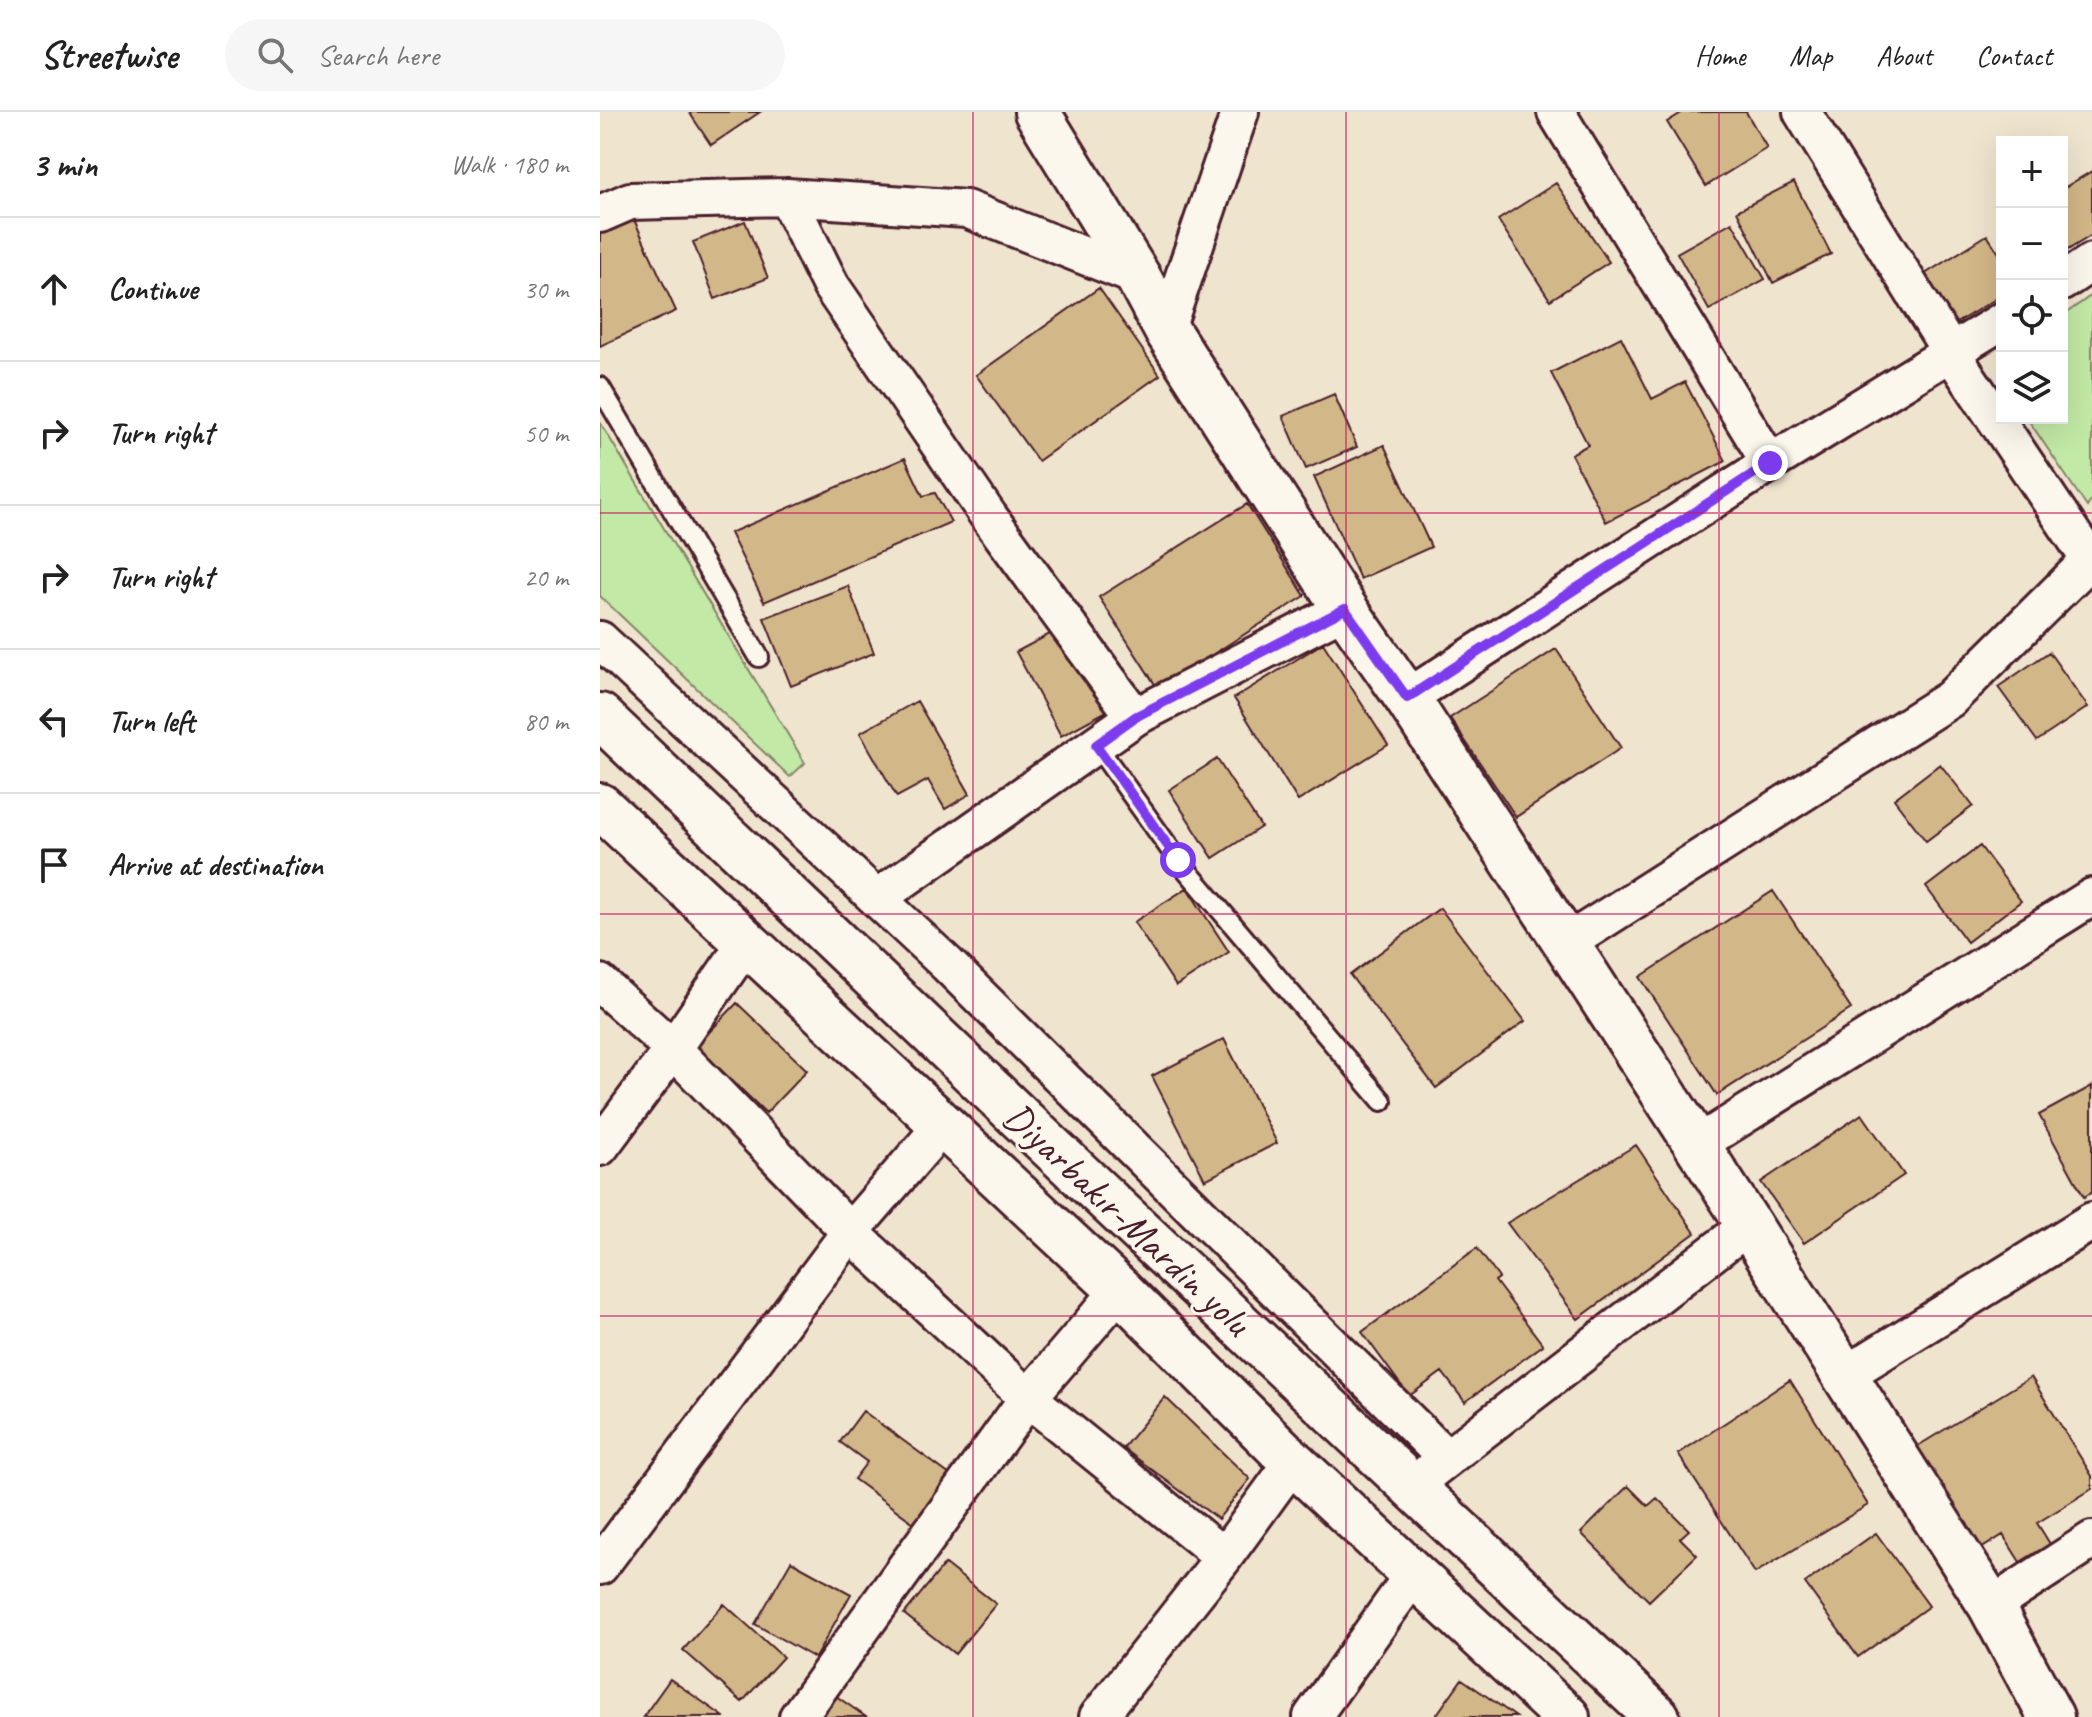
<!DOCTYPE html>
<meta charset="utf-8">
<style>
:root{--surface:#fff;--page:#f6f6f6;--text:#222;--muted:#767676;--line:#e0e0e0}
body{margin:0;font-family:Caveat,sans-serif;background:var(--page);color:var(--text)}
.controls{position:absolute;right:24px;top:24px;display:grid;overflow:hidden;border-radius:0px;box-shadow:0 8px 32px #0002}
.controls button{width:72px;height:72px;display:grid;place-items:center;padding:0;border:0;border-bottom:2px solid var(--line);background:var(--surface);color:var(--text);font:40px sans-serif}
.stop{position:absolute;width:24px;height:24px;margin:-18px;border:6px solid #7c3aed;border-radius:50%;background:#fff}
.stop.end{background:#7c3aed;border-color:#fff;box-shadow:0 2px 8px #0008}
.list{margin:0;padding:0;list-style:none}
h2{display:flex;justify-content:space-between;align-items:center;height:104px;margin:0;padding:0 32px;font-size:34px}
h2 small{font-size:26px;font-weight:400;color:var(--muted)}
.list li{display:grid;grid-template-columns:52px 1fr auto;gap:24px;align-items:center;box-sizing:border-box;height:144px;padding:0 32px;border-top:2px solid var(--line)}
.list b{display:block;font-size:30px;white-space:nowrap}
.list em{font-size:26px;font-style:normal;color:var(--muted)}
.icon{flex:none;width:44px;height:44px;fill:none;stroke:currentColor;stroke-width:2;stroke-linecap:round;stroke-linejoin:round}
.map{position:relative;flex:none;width:1492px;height:1605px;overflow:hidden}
header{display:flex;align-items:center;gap:48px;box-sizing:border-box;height:112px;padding:0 40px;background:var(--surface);border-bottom:2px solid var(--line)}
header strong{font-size:38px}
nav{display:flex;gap:44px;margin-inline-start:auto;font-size:28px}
.search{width:560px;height:72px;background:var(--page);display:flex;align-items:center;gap:20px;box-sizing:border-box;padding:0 28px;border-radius:44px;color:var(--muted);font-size:30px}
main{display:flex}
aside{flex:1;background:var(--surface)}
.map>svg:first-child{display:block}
</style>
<header>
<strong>Streetwise</strong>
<div class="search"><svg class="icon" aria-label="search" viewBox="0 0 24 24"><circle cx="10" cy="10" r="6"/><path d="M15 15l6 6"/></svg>Search here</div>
<nav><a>Home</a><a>Map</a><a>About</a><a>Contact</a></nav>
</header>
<main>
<aside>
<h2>3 min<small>Walk · 180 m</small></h2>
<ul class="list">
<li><svg class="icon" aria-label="ahead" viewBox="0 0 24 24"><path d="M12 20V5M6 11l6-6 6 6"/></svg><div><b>Continue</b></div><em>30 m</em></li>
<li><svg class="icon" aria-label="right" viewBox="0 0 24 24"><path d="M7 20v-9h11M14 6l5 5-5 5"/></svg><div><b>Turn right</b></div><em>50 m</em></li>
<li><svg class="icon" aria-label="right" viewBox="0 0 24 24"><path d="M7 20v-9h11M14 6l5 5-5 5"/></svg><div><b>Turn right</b></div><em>20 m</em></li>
<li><svg class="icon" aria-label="left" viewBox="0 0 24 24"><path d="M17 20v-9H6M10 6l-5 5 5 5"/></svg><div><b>Turn left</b></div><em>80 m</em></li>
<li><svg class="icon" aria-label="arrive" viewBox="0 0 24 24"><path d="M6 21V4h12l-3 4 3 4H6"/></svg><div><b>Arrive at destination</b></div></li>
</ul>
</aside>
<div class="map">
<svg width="1492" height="1605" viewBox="0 0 1492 1605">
<rect width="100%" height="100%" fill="#efe4ce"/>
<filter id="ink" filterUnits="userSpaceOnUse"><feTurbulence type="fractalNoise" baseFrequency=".0125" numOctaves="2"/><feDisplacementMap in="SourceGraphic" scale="16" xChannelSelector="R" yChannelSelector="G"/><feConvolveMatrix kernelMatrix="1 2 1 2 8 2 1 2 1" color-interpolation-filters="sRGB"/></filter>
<g filter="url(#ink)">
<path fill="#c2e9a5" stroke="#868468" stroke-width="2" d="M1492,183V387L1487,395L1427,306H1462V204Z
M0,310L205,651L190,665L0,484Z"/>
<path fill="#d2b788" stroke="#4a1f2b" stroke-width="2" d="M89,0H160L111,33Z
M1083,0H1146L1167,36L1106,74L1067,10Z
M1492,59V123L1466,139L1462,132V77Z
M1194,70L1231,142L1173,171L1137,99Z
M956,71L1009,150L950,188L898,108Z
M31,101L76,199L0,234V116Z
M145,109L168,166L115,187L93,130Z
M1132,110L1165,167L1109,198L1077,141Z
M1387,123L1402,146V183L1348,216L1317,167Z
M499,176L560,263L438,349L376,263Z
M1021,225L1052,287L1085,270L1126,349L1006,410L971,342L988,333L951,261Z
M734,282L757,335L706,357L683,304Z
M784,333L831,435L760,467L714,365Z
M305,346L323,384L335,381L351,410L164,490L130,421Z
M647,392L705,484L558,577L499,485Z
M248,474L274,541L191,574L164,506Z
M461,516L507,599L461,624L416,540Z
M723,531L788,633L698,689L634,586Z
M956,537L1021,636L916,705L850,606Z
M1449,540L1488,595L1437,629L1398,575Z
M317,589L370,682L345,697L328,668L297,685L260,621Z
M617,647L661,715L613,746L569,678Z
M1340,652L1373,694L1326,729L1294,687Z
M1380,734L1421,789L1367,830L1326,775Z
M587,776L629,840L576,874L534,810Z
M1173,779L1251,897L1117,983L1040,865Z
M840,796L925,909L836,976L750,863Z
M137,891L207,958L166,1001L96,934Z
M624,927L677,1031L605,1068L552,964Z
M1492,974V1080L1484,1085L1439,1003Z
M1262,1002L1304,1063L1204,1131L1161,1070Z
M1036,1033L1095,1121L978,1207L907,1111Z
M877,1136L899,1166L895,1169L943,1233L865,1290L842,1260L809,1284L762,1220Z
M1431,1265L1492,1364V1377L1437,1411L1450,1432L1420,1450L1403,1423L1379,1438L1316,1335Z
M1190,1268L1268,1393L1155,1461L1078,1342Z
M565,1285L650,1367L618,1407L523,1336Z
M263,1299L354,1366L318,1414L254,1367L267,1350L240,1330Z
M1028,1374L1048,1394L1057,1386L1089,1418L1080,1426L1097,1443L1049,1489L981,1421Z
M1276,1421L1329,1494L1258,1545L1205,1471Z
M191,1449L251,1482L215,1546L155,1512Z
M345,1452L396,1492L355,1542L304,1502Z
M124,1492L183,1545L142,1590L83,1538Z
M70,1567L124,1605H43Z
M862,1567L916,1605H835Z
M236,1584L266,1605H221Z"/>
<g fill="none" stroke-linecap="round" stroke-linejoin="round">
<g stroke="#4a1f2b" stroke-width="24">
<path id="service" d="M0,275L159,545
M496,633L578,748L782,989"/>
</g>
<g stroke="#4a1f2b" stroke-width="42">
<path id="minor" d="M956,0L1170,351
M1202,0L1352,242L1492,451
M187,85L231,174L389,405L535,605
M0,102L30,89L187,85L366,97L538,165
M1462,170L1492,150
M566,217L640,0
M0,528L347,852L846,1346
M807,586L1170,351L1402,209
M277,786L535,605L745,497
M965,832L1350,587L1492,446
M0,871L73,937L250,1120L428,1286L624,1445
M1095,1034L1492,785
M0,1035L73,937L146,831
M1245,1263L1492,1109
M828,1361L1149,1113
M0,1454L250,1120L342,1014
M1391,1494L1492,1428
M198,1605L428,1286L520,1178
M498,1605L624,1445L693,1350
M712,1605L813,1463"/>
</g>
<g stroke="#4a1f2b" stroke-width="50">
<path id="tertiary" d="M437,0L538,165L566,217L745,497L807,586L1149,1113L1391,1494L1451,1605"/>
</g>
<g stroke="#4a1f2b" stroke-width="50">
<path id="trunk" d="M0,604L440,1025L1057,1605
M0,694L520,1178L693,1350L967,1605"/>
</g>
<use href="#service" stroke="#fbf7ec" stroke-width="18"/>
<use href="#minor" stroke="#fbf7ec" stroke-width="36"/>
<use href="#tertiary" stroke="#fbf7ec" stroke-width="44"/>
<use href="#trunk" stroke="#fbf7ec" stroke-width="44"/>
</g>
</g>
<g fill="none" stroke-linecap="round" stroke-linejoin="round" filter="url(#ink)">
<path stroke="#7c3aed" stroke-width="10" d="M578,748L496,633L535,605L745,497L807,586L1170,351"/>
</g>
<path fill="none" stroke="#c2185b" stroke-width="2" stroke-opacity="0.55" d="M373,0V1605M746,0V1605M1119,0V1605M0,401H1492M0,802H1492M0,1204H1492"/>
<g text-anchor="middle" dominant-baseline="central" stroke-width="6" stroke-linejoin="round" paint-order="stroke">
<g font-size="40" fill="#4a1f2b" stroke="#fbf7ec">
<text transform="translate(527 1107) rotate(43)">Diyarbakır-Mardin yolu</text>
</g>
</g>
</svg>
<div class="controls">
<button>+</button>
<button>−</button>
<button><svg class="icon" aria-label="locate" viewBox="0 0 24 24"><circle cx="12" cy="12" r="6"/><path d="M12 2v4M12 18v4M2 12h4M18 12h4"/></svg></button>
<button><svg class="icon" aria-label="layers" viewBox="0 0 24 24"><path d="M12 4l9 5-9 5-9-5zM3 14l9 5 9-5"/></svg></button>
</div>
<div class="stop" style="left:578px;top:748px"></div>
<div class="stop end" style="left:1170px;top:351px"></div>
</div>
</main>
